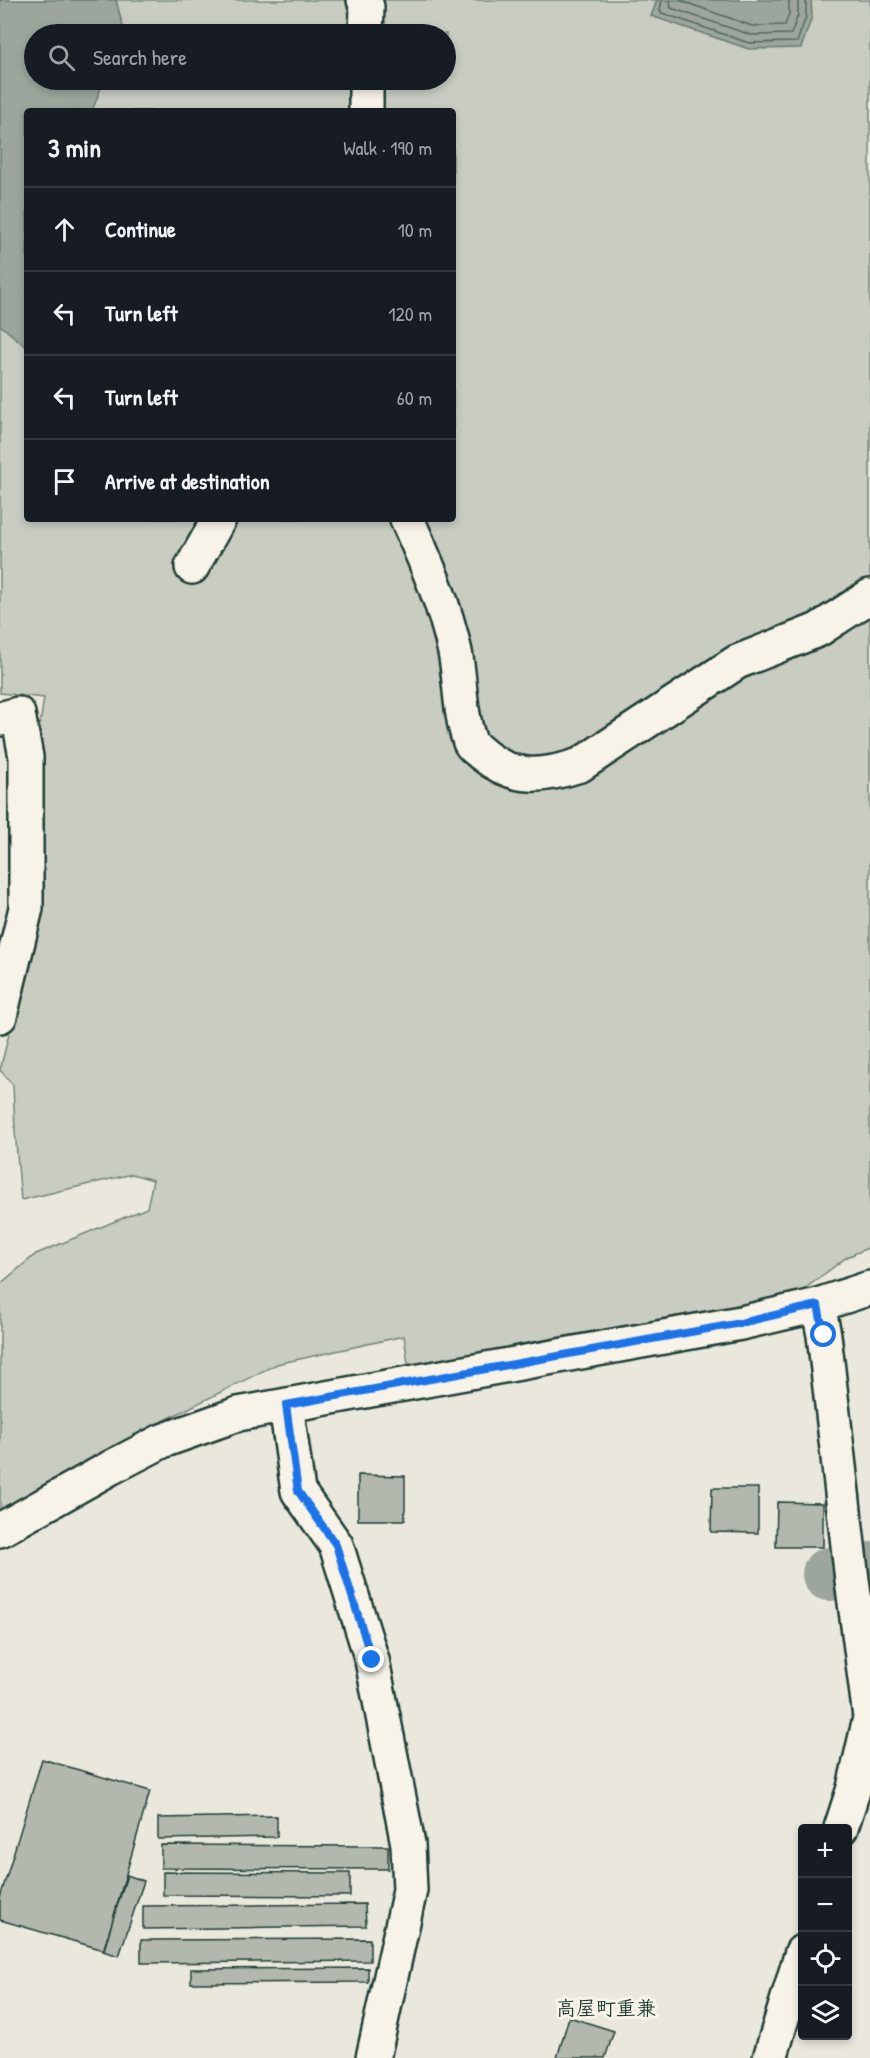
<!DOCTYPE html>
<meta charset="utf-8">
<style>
:root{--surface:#171b24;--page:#20242c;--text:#f1f3f6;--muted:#9ea1a6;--line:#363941}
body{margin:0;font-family:"Patrick Hand","Klee One",sans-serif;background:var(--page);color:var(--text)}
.controls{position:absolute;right:18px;bottom:18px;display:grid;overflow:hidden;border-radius:6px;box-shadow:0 3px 9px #0003}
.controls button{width:54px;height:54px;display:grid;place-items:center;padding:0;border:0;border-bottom:2px solid var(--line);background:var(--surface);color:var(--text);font:30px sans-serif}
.stop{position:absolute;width:18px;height:18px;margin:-14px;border:4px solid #1a73e8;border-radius:50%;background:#fff}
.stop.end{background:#1a73e8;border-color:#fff;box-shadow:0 2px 6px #0008}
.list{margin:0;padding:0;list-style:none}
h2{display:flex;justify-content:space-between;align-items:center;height:78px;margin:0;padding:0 24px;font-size:26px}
h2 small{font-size:20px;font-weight:400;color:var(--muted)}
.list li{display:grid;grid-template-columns:39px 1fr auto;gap:18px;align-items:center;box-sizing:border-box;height:84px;padding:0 24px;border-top:2px solid var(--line)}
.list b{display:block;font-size:22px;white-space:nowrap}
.list em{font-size:20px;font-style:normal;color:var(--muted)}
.icon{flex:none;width:33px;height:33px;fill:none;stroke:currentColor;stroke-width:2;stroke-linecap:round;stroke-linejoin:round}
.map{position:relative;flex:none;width:870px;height:2058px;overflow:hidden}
.search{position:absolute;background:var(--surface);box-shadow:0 3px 9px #0003;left:24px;top:24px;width:432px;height:66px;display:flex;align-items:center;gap:15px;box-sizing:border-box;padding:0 21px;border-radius:33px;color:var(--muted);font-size:22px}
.panel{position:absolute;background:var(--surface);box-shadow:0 3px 9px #0003;left:24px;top:108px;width:432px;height:414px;border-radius:6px}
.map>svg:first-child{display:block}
</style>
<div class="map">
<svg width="870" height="2058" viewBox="0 0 870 2058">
<rect width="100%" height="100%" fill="#eae8dd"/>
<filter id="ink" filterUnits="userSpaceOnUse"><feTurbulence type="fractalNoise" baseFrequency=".0167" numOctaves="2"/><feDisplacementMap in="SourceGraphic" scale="12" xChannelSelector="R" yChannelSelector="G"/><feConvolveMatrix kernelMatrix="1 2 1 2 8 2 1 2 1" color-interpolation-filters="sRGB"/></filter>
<g filter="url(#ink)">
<path fill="#c8ccc1" stroke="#74847a" stroke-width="1.5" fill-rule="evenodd" d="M0,0H870V1247L847,1257L795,1296L409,1370L404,1336L277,1364L173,1416L0,1510V1284L36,1254L147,1208L153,1180L132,1174L21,1200L15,1131L13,1085L0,1070L39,913V730L44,698L0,693ZM34,34H446V80H34ZM27,111H453V519H27Z"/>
<path fill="#9ca69c" stroke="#6a7c72" stroke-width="1.5" d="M0,0H116L125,34H34V80H104L92,111H27V346H25L0,325Z
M657,0H811L812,17L801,48L749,49L651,16Z"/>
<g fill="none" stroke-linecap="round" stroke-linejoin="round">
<path stroke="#51675e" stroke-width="1.5" d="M662,0L660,10L662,13L749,43L797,42L806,17V0
M670,0L671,8L751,35L791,34L798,15V0
M679,0L752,26L785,25L789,14V0"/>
<path stroke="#9ca69c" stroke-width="54" d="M829,1574L870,1569"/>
</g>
<path fill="#b2b8ae" stroke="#1f3d34" stroke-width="1.5" d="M358,1475L405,1476V1520H358Z
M712,1488H758V1533L711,1532Z
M777,1502L823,1503V1547H776Z
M42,1759L150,1791L104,1950L0,1920V1898Z
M277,1816V1837L158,1839V1818Z
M161,1845L388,1846V1869L161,1868Z
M163,1872L350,1873V1896L163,1895Z
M127,1875L144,1881L119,1956L103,1951Z
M365,1904L366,1926L143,1929V1906Z
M370,1939V1961L141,1963V1940Z
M368,1968V1982L191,1983V1969Z
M569,2017L614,2031L605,2058H557Z"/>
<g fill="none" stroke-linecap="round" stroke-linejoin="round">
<g stroke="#1f3d34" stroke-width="38">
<path id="minor" d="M364,0L367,7L366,34
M366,111V80
M407,519C426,562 445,605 455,652C461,682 459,712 470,742C472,747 478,750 482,754C515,781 543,777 580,765L737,662L818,630L870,596
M192,567L219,519
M0,719L18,714L26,757V908L0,1016
M818,1305L824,1335L852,1580L870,1717
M286,1405L298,1491L336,1545L372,1660L408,1844L410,1890L373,2058
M0,1530L110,1468L162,1441L238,1414L741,1323L818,1305L870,1288
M841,1828L854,1788L870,1718
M770,2058L802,1952"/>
</g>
<use href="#minor" stroke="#f7f3e8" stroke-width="33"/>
</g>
</g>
<g fill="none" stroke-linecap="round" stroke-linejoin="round" filter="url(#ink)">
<path stroke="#1a73e8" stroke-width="8" d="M372,1660L336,1545L298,1491L286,1405L741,1323L818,1305L824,1335"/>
</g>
<g text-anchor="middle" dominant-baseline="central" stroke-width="6" stroke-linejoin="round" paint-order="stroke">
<g font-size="20" font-weight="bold" fill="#1f3d34" stroke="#f7f3e8">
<text x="606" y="2007">高屋町重兼</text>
</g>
</g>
</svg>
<div class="controls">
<button>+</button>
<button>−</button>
<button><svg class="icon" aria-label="locate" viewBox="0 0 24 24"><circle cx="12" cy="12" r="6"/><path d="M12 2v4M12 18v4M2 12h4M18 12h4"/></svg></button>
<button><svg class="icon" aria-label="layers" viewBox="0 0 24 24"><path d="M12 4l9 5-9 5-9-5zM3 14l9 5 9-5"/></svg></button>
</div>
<div class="stop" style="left:824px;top:1335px"></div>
<div class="stop end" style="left:372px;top:1660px"></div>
<div class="search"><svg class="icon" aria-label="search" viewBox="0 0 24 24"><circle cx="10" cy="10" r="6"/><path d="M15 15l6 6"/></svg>Search here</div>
<section class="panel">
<h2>3 min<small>Walk · 190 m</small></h2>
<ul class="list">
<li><svg class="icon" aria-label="ahead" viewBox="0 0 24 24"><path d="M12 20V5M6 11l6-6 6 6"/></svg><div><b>Continue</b></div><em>10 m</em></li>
<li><svg class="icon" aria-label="left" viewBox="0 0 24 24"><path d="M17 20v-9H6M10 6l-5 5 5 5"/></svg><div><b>Turn left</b></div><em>120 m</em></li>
<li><svg class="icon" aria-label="left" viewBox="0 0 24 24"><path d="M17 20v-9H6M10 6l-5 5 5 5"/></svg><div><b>Turn left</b></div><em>60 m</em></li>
<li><svg class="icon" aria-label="arrive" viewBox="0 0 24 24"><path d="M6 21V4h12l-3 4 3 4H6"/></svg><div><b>Arrive at destination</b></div></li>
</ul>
</section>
</div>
